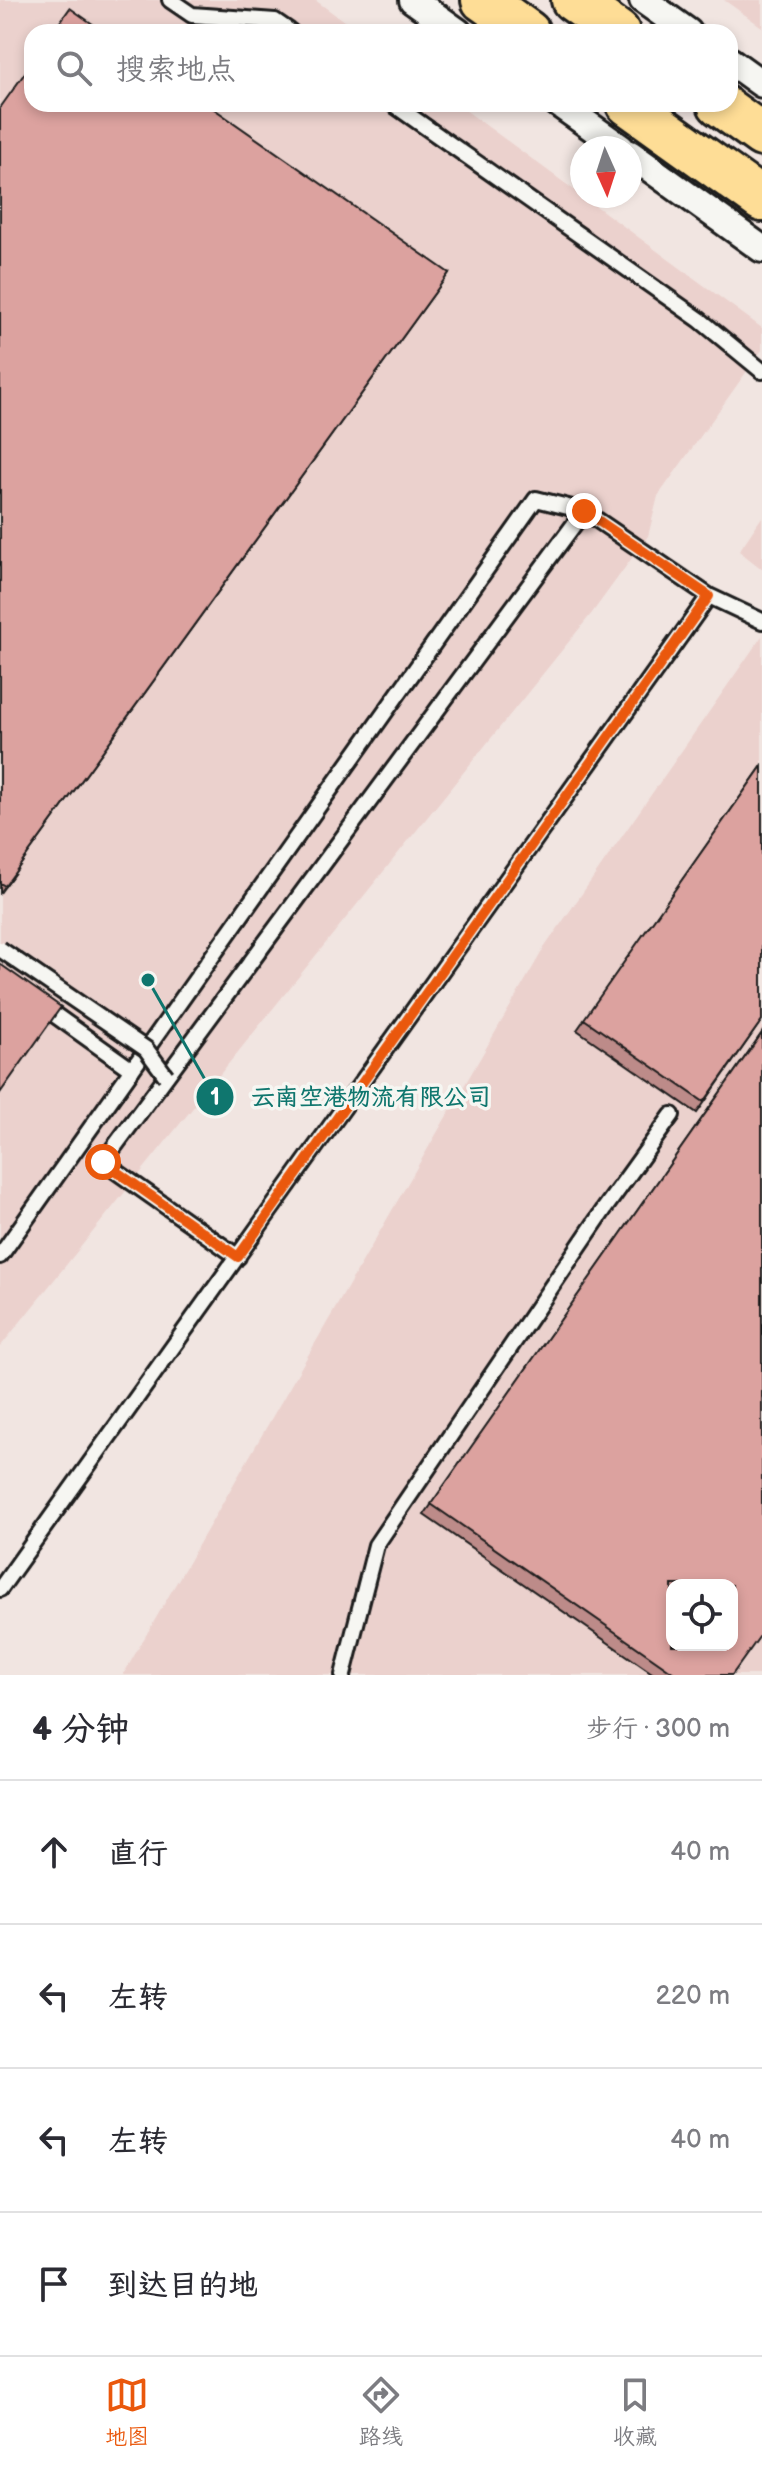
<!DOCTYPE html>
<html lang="zh">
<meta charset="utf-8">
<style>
:root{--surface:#fff;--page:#f7f7f7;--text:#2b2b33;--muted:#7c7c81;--line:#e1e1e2;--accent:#ea580c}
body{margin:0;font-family:"Balsamiq Sans","LXGW WenKai TC",sans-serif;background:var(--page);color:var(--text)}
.controls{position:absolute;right:24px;bottom:24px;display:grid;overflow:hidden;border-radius:16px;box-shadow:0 4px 12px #0003}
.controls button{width:72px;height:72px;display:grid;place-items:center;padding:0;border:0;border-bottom:2px solid var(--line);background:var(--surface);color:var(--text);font:40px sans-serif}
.compass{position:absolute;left:570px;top:136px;width:72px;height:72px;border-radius:50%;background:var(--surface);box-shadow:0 4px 12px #0003;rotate:177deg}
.stop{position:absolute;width:24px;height:24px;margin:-18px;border:6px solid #ea580c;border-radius:50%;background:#fff}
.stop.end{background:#ea580c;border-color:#fff;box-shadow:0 2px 8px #0008}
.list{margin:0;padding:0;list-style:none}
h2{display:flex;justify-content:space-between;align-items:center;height:104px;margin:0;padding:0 32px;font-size:34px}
h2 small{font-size:26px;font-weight:400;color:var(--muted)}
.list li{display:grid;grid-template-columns:52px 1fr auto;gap:24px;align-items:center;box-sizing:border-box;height:144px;padding:0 32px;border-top:2px solid var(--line)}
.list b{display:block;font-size:30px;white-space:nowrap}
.list em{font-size:26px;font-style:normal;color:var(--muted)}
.icon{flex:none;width:44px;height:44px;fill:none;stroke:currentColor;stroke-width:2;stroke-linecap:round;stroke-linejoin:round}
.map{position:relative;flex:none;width:762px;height:1675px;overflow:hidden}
.search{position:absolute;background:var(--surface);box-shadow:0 4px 12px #0003;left:24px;right:24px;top:24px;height:88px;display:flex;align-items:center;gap:20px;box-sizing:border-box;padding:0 28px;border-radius:24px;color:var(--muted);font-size:30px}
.sheet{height:680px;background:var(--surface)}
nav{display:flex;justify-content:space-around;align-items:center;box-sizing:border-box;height:112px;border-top:2px solid var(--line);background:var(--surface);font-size:22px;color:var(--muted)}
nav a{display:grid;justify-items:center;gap:4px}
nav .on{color:var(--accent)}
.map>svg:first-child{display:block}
</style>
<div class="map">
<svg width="762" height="1675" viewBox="0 0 762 1675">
<rect width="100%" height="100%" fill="#f1e5e1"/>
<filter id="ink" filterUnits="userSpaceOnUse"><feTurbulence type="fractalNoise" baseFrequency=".0125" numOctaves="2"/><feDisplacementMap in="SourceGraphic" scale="16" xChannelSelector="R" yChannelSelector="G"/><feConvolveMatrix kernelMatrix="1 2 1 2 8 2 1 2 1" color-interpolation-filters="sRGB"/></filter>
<g filter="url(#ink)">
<path fill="#ebd1cd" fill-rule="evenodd" d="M0,0H315L359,32H32V104H457L762,328V350L658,496L648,536L592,613L0,1347Z
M724,0H762V27Z
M762,517V569L739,551Z
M762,636V1675H123L544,948ZM672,1585H732V1645H672Z"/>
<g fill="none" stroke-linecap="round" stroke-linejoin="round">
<g stroke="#1c1c1c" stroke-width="20">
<path id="lane" d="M170,0L192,15L275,21L291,32
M393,104L700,320L762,371
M41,1005L132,1070
M0,1256L536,499L584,511L709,596L762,621
M238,1257L103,1162L584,511
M0,1589L709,596
M343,1675L376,1545L605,1208L672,1115"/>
</g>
<g stroke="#1c1c1c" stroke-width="32">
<path id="street" d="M413,0L458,32
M643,0L688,32
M730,61L762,84
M559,104L621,148
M630,154L762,249"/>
</g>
<g stroke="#1c1c1c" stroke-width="48">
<path id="primary" d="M483,0L528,32
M573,0L618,32
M628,104L762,200
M719,104L762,135"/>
</g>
<use href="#lane" stroke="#f6f6f2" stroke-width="14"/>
<use href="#street" stroke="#f6f6f2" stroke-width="26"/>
<use href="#primary" stroke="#fedd96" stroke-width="42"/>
<g stroke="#1c1c1c" stroke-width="20" stroke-linecap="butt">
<path id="lane-bridge" d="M0,949L146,1049L166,1076"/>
</g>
<use href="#lane-bridge" stroke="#f6f6f2" stroke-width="14"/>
</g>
<path fill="#bd8b89" stroke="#1c1c1c" stroke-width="2" d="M0,108L449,273L0,893Z
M762,766V1020L697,1113L577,1030Z
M762,1033L732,1675H655L424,1515Z"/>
<path fill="#dca29f" stroke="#1c1c1c" stroke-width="2" fill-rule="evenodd" d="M70,8L104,32H53Z
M32,63V104H207L449,273L5,886L0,883V108Z
M762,766V1020L704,1102L584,1019Z
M0,964L61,1007L0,1093Z
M762,1033V1633L732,1675H677L431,1504ZM672,1585H732V1645H672Z"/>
</g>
<g fill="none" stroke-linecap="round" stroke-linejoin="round" filter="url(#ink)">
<path stroke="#ea580c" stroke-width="10" d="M103,1162L238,1257L709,596L584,511"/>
</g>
<path fill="none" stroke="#0f766e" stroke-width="3" d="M148 980L215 1097"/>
<g fill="#0f766e" stroke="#f6f6f2" stroke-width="3">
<circle cx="148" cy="980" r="8"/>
<circle cx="215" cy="1097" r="20"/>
</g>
<g font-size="24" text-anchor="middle" font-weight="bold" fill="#fff">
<text x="215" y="1105">1</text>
</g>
<g font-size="24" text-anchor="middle" font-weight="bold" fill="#0f766e" stroke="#f6f6f2" stroke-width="7" stroke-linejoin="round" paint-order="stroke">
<text x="371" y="1105">云南空港物流有限公司</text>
</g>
</svg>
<div class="controls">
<button><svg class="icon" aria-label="locate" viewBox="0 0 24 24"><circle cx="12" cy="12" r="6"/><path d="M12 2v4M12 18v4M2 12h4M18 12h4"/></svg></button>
</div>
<svg class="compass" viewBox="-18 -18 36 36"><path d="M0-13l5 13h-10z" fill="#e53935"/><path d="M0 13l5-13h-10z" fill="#7c7c81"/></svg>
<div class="stop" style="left:103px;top:1162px"></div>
<div class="stop end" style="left:584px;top:511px"></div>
<div class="search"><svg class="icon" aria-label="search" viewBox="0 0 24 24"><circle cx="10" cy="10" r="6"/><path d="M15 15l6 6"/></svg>搜索地点</div>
</div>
<section class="sheet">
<h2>4 分钟<small>步行 · 300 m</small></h2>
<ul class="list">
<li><svg class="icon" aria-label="ahead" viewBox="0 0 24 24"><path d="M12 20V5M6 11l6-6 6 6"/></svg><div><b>直行</b></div><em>40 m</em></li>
<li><svg class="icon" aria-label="left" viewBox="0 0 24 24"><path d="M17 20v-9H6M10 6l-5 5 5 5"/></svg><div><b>左转</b></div><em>220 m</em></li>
<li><svg class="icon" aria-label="left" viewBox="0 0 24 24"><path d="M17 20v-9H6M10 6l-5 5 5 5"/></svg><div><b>左转</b></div><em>40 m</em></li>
<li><svg class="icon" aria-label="arrive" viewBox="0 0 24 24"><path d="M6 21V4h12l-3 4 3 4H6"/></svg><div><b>到达目的地</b></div></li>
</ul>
</section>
<nav>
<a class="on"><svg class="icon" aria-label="map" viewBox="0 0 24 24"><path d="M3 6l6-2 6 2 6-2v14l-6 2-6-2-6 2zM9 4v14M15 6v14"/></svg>地图</a>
<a><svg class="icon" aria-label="directions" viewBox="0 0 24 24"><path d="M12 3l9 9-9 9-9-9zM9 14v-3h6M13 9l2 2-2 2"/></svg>路线</a>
<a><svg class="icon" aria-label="saved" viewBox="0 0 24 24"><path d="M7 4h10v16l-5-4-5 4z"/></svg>收藏</a>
</nav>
